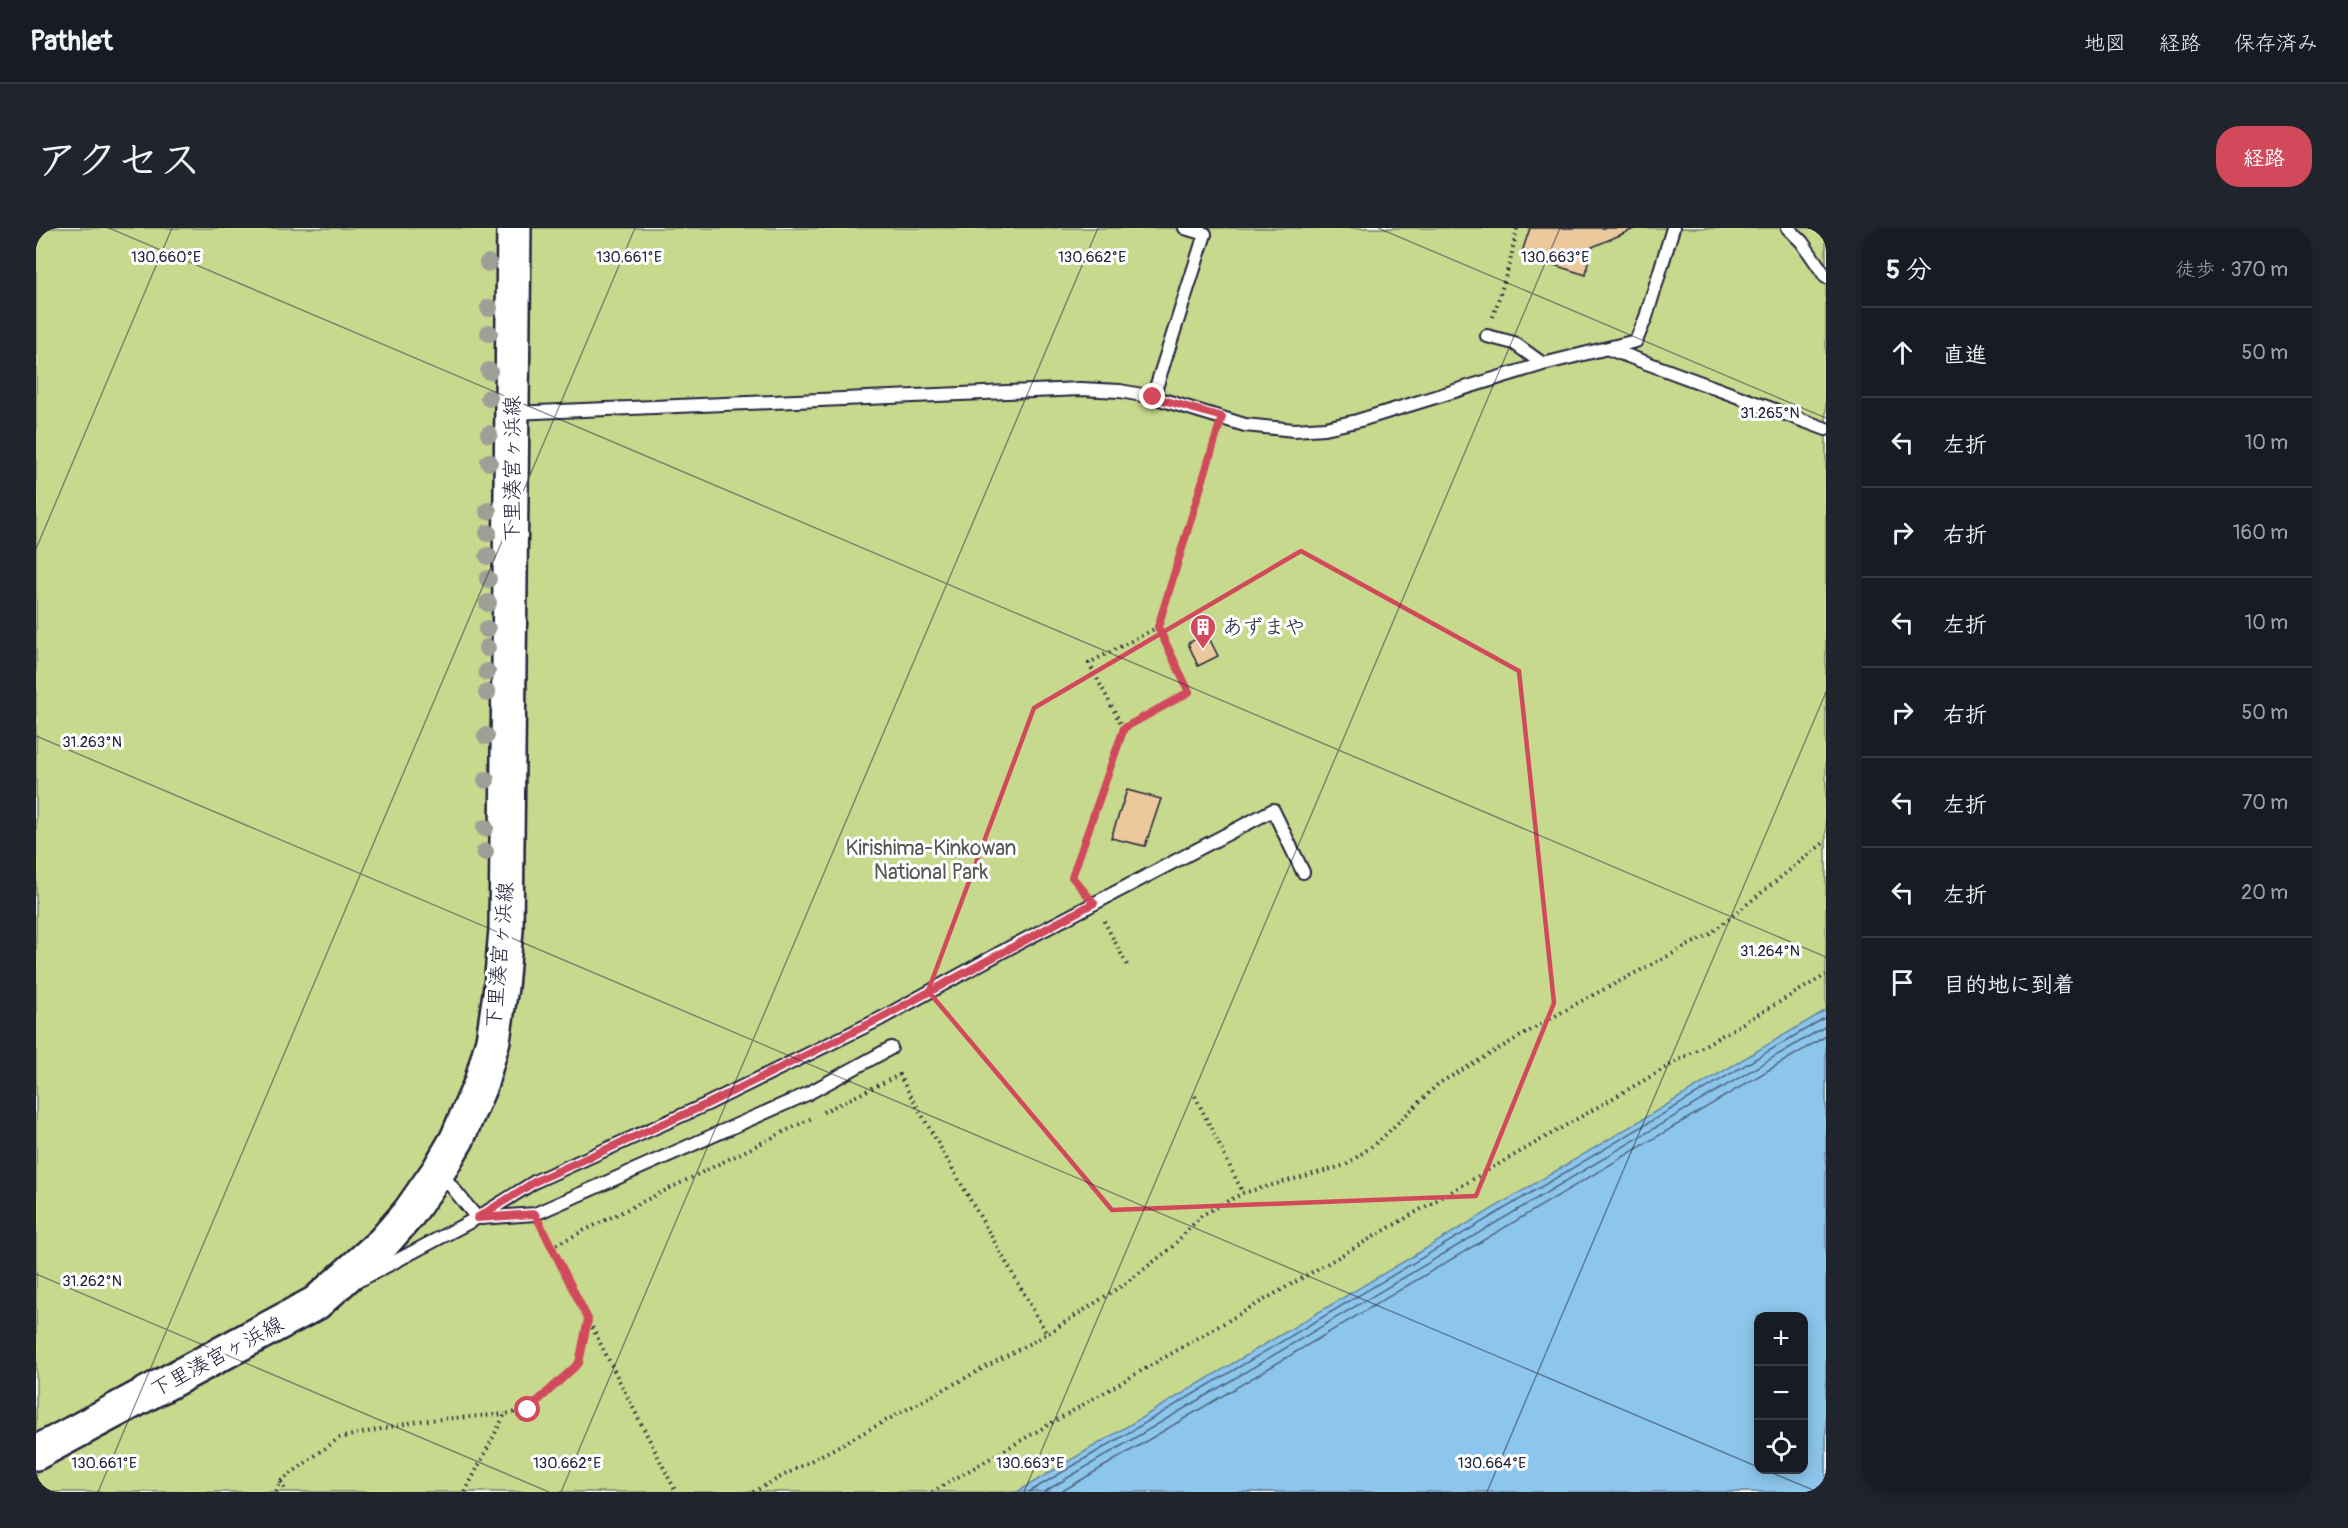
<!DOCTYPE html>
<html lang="ja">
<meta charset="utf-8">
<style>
:root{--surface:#171b24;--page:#20242c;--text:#f1f3f6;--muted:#9ea1a6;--line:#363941;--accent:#d1495b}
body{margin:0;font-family:Pangolin,"Klee One",sans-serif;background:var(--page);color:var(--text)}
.controls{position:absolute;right:18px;bottom:18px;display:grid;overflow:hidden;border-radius:12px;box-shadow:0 3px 15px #0003}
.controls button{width:54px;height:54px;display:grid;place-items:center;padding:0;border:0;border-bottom:2px solid var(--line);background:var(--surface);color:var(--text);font:30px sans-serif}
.stop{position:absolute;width:18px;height:18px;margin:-14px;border:4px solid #d1495b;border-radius:50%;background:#fff}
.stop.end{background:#d1495b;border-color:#fff;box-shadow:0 2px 6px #0008}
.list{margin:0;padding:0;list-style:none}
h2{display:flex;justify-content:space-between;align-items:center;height:78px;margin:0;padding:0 24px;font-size:26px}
h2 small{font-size:20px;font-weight:400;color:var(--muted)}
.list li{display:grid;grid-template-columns:39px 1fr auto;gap:18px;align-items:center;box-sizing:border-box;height:90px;padding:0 24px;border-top:2px solid var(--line)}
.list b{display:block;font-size:22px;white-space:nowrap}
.list em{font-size:20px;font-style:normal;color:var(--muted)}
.icon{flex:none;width:33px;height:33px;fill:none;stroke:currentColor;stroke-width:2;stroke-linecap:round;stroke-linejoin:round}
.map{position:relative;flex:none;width:1790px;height:1264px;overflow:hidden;border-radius:24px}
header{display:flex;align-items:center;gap:36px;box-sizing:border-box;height:84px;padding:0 30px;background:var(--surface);border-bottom:2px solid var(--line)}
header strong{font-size:28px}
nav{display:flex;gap:33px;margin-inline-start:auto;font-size:21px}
.intro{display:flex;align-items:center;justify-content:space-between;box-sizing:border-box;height:144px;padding:0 36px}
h1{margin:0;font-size:42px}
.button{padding:15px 27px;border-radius:24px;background:var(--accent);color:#fff;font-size:21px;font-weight:700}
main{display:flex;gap:36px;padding:0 36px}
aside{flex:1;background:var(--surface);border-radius:24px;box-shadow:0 3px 15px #0003}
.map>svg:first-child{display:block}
</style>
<header>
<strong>Pathlet</strong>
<nav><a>地図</a><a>経路</a><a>保存済み</a></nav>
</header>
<div class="intro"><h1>アクセス</h1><a class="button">経路</a></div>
<main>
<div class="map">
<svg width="1790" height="1264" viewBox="0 0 1790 1264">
<rect width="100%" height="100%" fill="#fbf4eb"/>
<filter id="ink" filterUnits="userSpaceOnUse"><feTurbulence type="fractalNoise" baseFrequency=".0167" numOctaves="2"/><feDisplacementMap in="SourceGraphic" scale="12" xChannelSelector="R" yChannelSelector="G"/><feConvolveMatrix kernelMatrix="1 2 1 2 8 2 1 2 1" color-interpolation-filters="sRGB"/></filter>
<g filter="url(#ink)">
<path fill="#c7d98d" stroke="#747e64" stroke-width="1.5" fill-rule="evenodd" d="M0,0H1790V1264H0ZM1722,1088H1768V1242H1722Z"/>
<path fill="#8dc6ec" stroke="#6284a5" stroke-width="1.5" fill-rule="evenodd" d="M1790,782V1264H981ZM1722,1088H1768V1242H1722Z"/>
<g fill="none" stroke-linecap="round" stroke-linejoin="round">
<path stroke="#4d6482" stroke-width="1.5" d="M993,1264L1790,789
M1008,1264L1790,798
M1025,1264L1790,808"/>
</g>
<path fill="#ebc99d" stroke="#22223b" stroke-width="1.5" d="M1494,0H1600L1554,20L1550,47L1485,27Z
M1171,406L1182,428L1162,438L1152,415Z
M1091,562L1125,571L1109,618L1075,610Z"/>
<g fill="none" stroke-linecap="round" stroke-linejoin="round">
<g stroke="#22223b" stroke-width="16">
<path id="lane" d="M1752,0L1766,14L1790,49
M1451,108L1478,115L1507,136
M1573,121L1790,201
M1117,169L1169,6L1149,0
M477,185L1045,161L1084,163L1117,169L1209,197L1258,202L1289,200L1321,193L1507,136L1600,113L1610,89L1637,0
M404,944L441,990
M445,990L499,986L771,866L855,820
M326,1051L441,990L500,953L669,877L844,791L973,720L1237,582L1267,644"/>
</g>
<g stroke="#22223b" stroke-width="38">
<path id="secondary" d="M0,1225L280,1075L347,1015L373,985L403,942L421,911L445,855L457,812L465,759L470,702L478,0"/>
</g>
<path stroke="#22223b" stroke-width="4" stroke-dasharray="1.5 4.5" stroke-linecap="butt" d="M1457,89L1474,34L1481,0
M1087,500L1053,435L1122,399
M1045,660L1036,649L1087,500L1153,464L1122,399L1180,209
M1068,693L1091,737
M1159,868L1207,965
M787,884L863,847L1011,1106
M507,1003L640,1264
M515,1019L778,889
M245,1254L250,1264
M240,1264L245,1253L303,1210L382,1193L469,1186
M429,1264L469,1186L492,1182L543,1135L552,1092
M717,1264L1011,1106L1090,1055L1134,1021L1166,987L1207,965L1310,937L1343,913L1402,856L1540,776L1674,706L1790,613
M896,1264L1790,747"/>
<use href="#lane" stroke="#fff" stroke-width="12"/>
<use href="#secondary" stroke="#fff" stroke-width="33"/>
</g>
<g fill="#9f9f98">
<circle cx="452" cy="35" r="9"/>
<circle cx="453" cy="80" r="9"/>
<circle cx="453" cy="105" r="9"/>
<circle cx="453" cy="143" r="9"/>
<circle cx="453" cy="170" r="9"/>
<circle cx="453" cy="206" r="9"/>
<circle cx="453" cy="234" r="9"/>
<circle cx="452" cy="283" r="9"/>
<circle cx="452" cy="305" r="9"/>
<circle cx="452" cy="328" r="9"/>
<circle cx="452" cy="351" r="9"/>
<circle cx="452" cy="375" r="9"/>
<circle cx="451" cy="401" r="9"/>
<circle cx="451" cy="420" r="9"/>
<circle cx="451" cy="444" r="9"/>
<circle cx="451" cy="465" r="9"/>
<circle cx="450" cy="508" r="9"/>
<circle cx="450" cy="552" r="9"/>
<circle cx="449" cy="600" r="9"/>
<circle cx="449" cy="624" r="9"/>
</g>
</g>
<g fill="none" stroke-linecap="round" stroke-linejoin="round" filter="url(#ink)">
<path stroke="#d1495b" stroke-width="8" d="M492,1182L543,1135L552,1091L499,986L441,990L500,953L669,877L843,791L1058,675L1036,649L1088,500L1153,464L1122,399L1186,189L1117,169"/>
</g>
<path fill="none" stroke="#d1495b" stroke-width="4.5" stroke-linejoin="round" d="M1265,323L1483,443L1518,775L1440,968L1076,982L892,763L998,480Z"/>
<path fill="none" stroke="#22223b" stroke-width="1.5" stroke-opacity="0.45" d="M73,0L1790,729M1342,0L1790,190M0,321L136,0M0,508L1722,1239M0,1046L513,1264M1729,1242L1782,1264M62,1264L599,0M525,1264L1062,0M988,1264L1524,0M1451,1264L1790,464"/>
<defs>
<g id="building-pin" transform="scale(1.35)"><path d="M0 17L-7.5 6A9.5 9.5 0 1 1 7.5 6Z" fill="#d1495b" stroke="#fff"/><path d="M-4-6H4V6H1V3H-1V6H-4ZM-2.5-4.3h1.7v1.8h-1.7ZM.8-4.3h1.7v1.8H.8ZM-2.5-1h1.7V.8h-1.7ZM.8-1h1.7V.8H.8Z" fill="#fff"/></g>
</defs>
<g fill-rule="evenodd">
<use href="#building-pin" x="1167" y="399"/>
</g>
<g text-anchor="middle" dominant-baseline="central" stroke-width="6" stroke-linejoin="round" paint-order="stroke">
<g font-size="21" fill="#22223b" stroke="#fff">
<text transform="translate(476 241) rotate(-90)">下里湊宮ヶ浜線</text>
<text transform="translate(464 727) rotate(-85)">下里湊宮ヶ浜線</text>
<text transform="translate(181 1129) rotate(-28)">下里湊宮ヶ浜線</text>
</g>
<g font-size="21" fill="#22223b" stroke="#fff" text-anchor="start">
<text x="1186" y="399">あずまや</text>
</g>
<g font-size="21" fill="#545954" stroke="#fff">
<text x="895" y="620">Kirishima-Kinkowan<tspan x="895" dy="24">National Park</tspan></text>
</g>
</g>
<g font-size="15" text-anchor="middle" fill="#22223b" stroke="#fff" stroke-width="6" stroke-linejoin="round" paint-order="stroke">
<text x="130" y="34">130.660°E</text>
<text x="593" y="34">130.661°E</text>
<text x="1056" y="34">130.662°E</text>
<text x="1519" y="34">130.663°E</text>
<text x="1734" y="190">31.265°N</text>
<text x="56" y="519">31.263°N</text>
<text x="1734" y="728">31.264°N</text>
<text x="56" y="1058">31.262°N</text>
<text x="68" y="1240">130.661°E</text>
<text x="531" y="1240">130.662°E</text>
<text x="994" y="1240">130.663°E</text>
<text x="1456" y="1240">130.664°E</text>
</g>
</svg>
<div class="controls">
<button>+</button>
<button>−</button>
<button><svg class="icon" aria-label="locate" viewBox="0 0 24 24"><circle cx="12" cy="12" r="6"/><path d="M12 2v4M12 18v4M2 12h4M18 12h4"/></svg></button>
</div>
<div class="stop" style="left:492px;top:1182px"></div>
<div class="stop end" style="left:1117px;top:169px"></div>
</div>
<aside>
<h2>5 分<small>徒歩 · 370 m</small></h2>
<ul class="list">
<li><svg class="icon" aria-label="ahead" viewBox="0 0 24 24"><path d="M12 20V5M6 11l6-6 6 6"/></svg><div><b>直進</b></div><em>50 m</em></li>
<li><svg class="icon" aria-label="left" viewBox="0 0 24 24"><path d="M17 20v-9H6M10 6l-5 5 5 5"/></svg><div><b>左折</b></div><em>10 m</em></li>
<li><svg class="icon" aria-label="right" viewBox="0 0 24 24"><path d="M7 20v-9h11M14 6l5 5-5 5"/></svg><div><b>右折</b></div><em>160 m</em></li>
<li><svg class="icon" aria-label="left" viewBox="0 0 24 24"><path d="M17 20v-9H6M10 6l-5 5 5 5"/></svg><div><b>左折</b></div><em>10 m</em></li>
<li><svg class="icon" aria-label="right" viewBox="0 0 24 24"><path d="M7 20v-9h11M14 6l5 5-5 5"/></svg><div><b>右折</b></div><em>50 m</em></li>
<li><svg class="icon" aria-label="left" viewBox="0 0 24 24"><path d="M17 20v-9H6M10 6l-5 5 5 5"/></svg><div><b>左折</b></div><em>70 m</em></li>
<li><svg class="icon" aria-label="left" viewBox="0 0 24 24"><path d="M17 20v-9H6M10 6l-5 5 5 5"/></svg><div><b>左折</b></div><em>20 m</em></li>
<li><svg class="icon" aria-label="arrive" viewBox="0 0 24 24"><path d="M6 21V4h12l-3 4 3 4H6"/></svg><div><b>目的地に到着</b></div></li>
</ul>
</aside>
</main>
